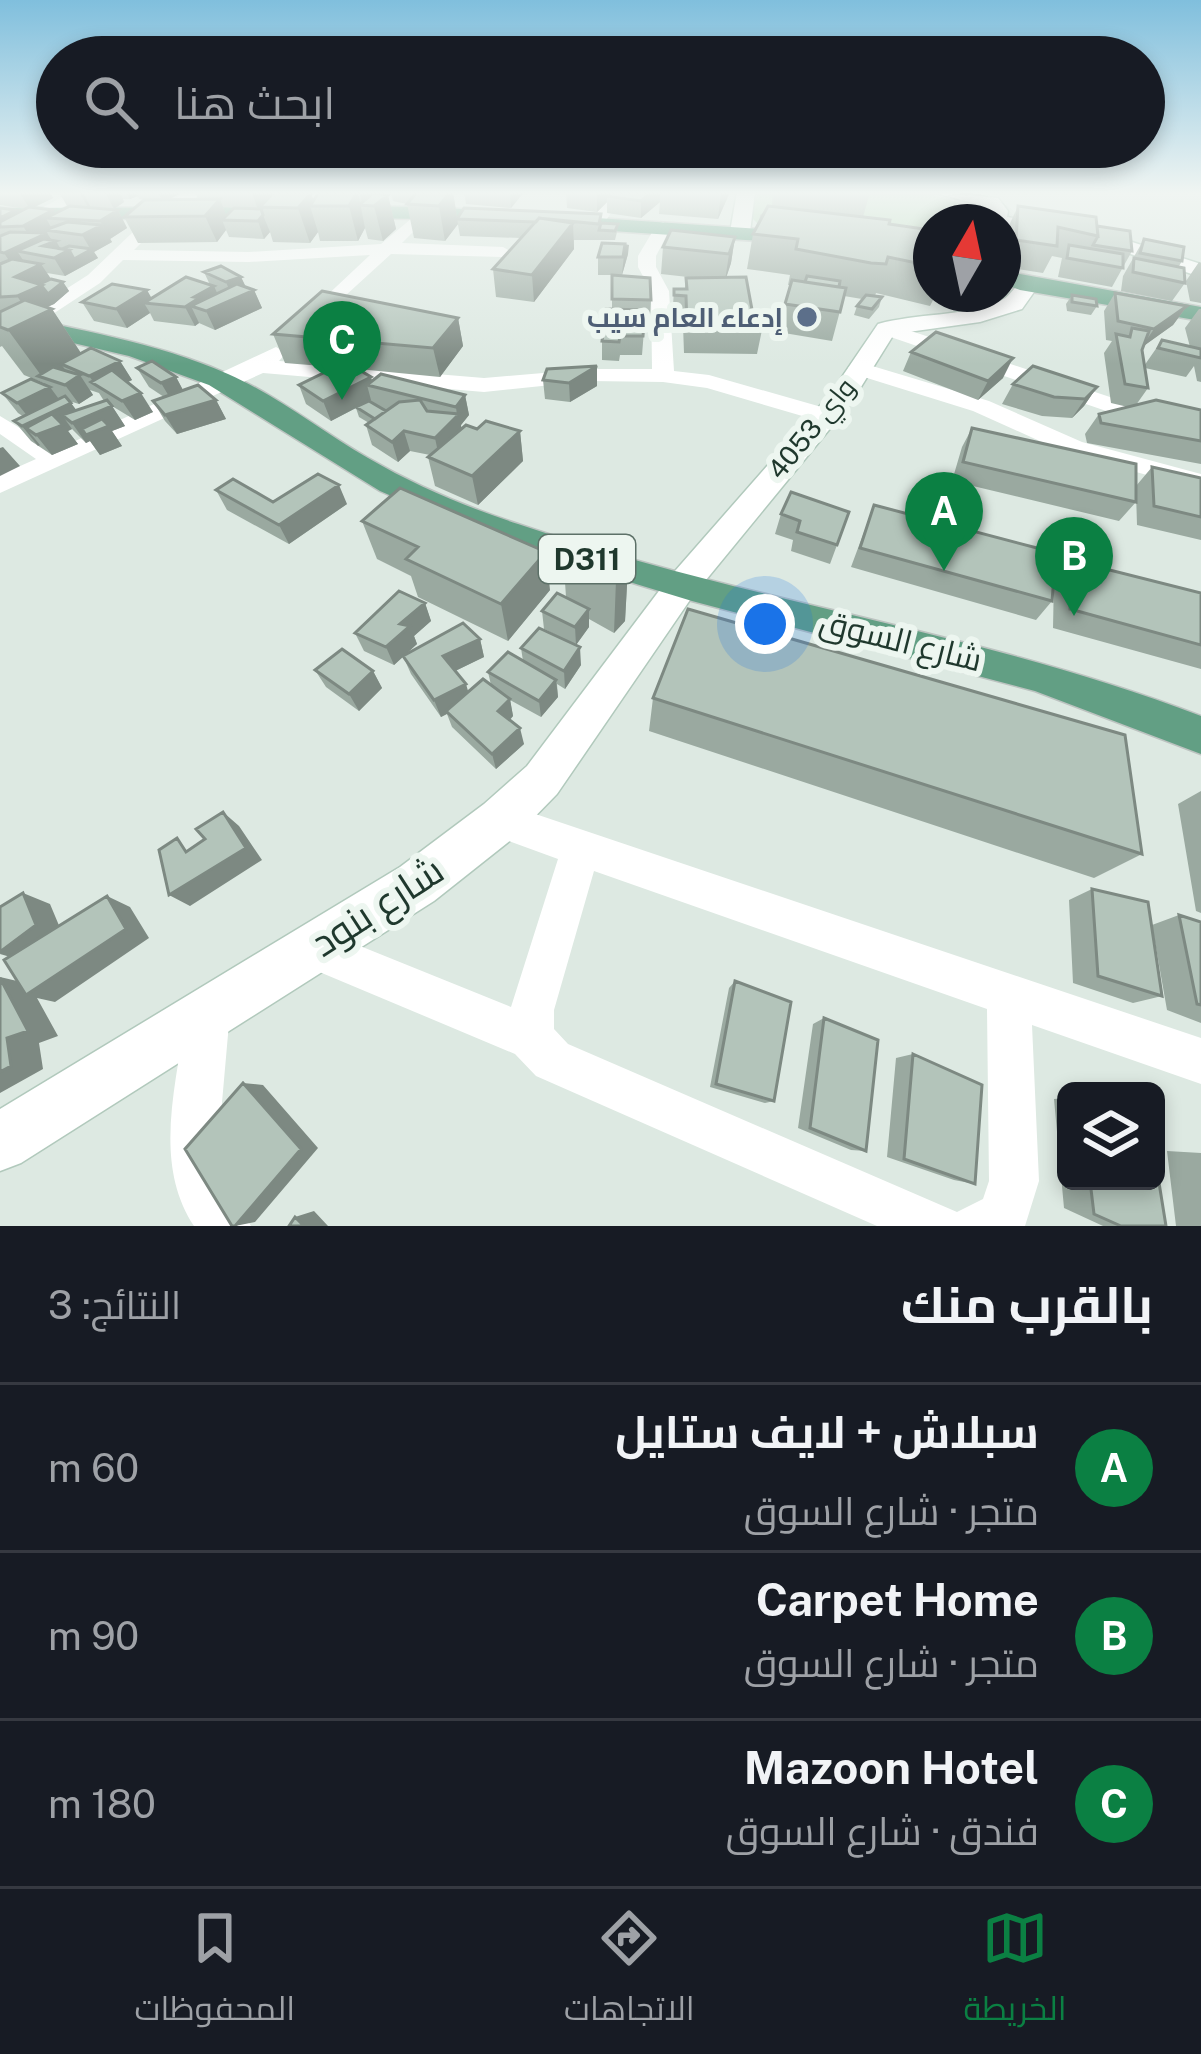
<!DOCTYPE html>
<html lang="ar">
<meta charset="utf-8">
<style>
:root{--surface:#171b24;--page:#20242c;--text:#f1f3f6;--muted:#9ea1a6;--line:#363941;--accent:#0b8043}
body{margin:0;font-family:"Public Sans",Cairo,sans-serif;background:var(--page);color:var(--text);direction:rtl}
.controls{position:absolute;right:36px;bottom:36px;display:grid;overflow:hidden;border-radius:18px;box-shadow:0 6px 18px #0003}
.controls button{width:108px;height:108px;display:grid;place-items:center;padding:0;border:0;border-bottom:3px solid var(--line);background:var(--surface);color:var(--text);font:60px sans-serif}
.compass{position:absolute;left:913px;top:204px;width:108px;height:108px;border-radius:50%;background:var(--surface);box-shadow:0 6px 18px #0003;rotate:9deg}
.you{position:absolute;left:765px;top:624px;width:42px;height:42px;margin:-30px;border:9px solid #fff;border-radius:50%;background:#1a73e8;box-shadow:0 0 0 18px #1a73e833}
.badge{display:grid;place-items:center;width:78px;height:78px;border-radius:50%;background:var(--accent);color:#fff;font-size:39px;font-weight:700}
.pin{position:absolute;translate:-50% -99px;filter:drop-shadow(0 3px 6px #0008)}
.pin::after{content:'';position:absolute;top:63px;width:42px;height:36px;background:inherit;clip-path:polygon(0 0,100% 0,50% 100%)}
.list{margin:0;padding:0;list-style:none}
h2{display:flex;justify-content:space-between;align-items:center;height:156px;margin:0;padding:0 48px;font-size:51px}
h2 small{font-size:39px;font-weight:400;color:var(--muted)}
.list li{display:grid;grid-template-columns:78px 1fr auto;gap:36px;align-items:center;box-sizing:border-box;height:168px;padding:0 48px;border-top:3px solid var(--line)}
.list b{display:block;font-size:45px;white-space:nowrap}
.list p{margin:0;font-size:39px;white-space:nowrap;color:var(--muted)}
.list em{font-size:39px;font-style:normal;color:var(--muted)}
.icon{flex:none;width:66px;height:66px;fill:none;stroke:currentColor;stroke-width:2;stroke-linecap:round;stroke-linejoin:round}
.map{position:relative;flex:none;width:1201px;height:1226px;overflow:hidden;direction:ltr}
.search{position:absolute;background:var(--surface);box-shadow:0 6px 18px #0003;left:36px;right:36px;top:36px;height:132px;display:flex;align-items:center;gap:30px;box-sizing:border-box;padding:0 42px;border-radius:66px;color:var(--muted);font-size:45px}
.sheet{height:660px;background:var(--surface)}
nav{display:flex;justify-content:space-around;align-items:center;box-sizing:border-box;height:168px;border-top:3px solid var(--line);background:var(--surface);font-size:33px;color:var(--muted)}
nav a{display:grid;justify-items:center;gap:6px}
nav .on{color:var(--accent)}
.map>svg:first-child{display:block}
</style>
<div class="map">
<svg width="1201" height="1226" viewBox="0 0 1201 1226">
<rect width="100%" height="100%" fill="#dde9e2"/>
<path fill="#b6dbb9" d="M758,192C805,192 942,178 971,213L970,222H931V245L761,217L758,224L750,216Z"/>
<g fill="none" stroke-linecap="round" stroke-linejoin="round">
<g stroke="#b1c9bc" stroke-width="3">
<path id="secondary" d="M737,192H755L750,232L740,238L730,232Z
M931,192L998,198L1008,211L1007,217L1107,234L1201,264V277L1103,245L1003,228V222H987L989,212L985,206Z
M1028,278L1039,285L1022,309L980,322L894,334L851,403L692,597L557,794L516,836L434,901L21,1163L0,1171V1109L400,867L484,804L527,766L668,579L831,393L878,324C917,313 962,317 1000,301C1012,296 1015,283 1028,278Z"/>
</g>
<g stroke="#bcc3c0" stroke-width="3">
<path id="primary" d="M283,207V215L276,217L0,220V208Z
M432,207L803,232L813,238L803,244L432,219L343,218L334,212L343,206Z
M1003,271L1201,307V321L1020,290L1003,284Z
M0,312C76,330 156,342 228,374C278,396 321,431 368,458C416,486 466,507 518,524C743,601 979,631 1201,716V754L1035,691L692,601L492,540L380,491L209,385L129,356L0,326Z"/>
</g>
<path fill="#fff" fill-rule="evenodd" d="M72,192H92L46,216L32,213Z
M186,192H205L168,216L134,250L249,252L381,244L424,208L432,213L402,243L503,247L512,252L503,257L391,254L311,327L301,321L304,317L370,255L249,262L123,260L100,283L30,329H16V321L88,275L156,210Z
M603,192H618L620,200L602,226H590L588,223L604,200Z
M663,222L671,227L656,256V267L669,291L674,371L709,375L832,410V420H816L707,388L663,382L590,381L484,392L263,373L0,493V475L36,459L0,434V416L56,450L276,347L286,353L279,361L484,378L590,369H652L651,291L638,267V256L657,224Z
M879,325H893L1125,402L1201,417V431L1112,413L879,333Z
M859,362L989,401L1082,442L1201,474V490L1064,452L973,411L851,373L848,368Z
M500,802L1201,1038V1084L1032,1025L1039,1181L1025,1226H877L536,1076L515,1054L298,963L292,948L298,933L313,927L511,1007L558,859L487,833L481,820L487,807ZM594,871L987,1009L989,1181L983,1199L957,1212L568,1044L554,1029V1010Z
M208,990L224,996L230,1012L217,1159L222,1178L251,1226H194C152,1162 177,1084 186,1012L192,996Z"/>
<use href="#secondary" fill="#fff" fill-rule="evenodd"/>
<use href="#primary" fill="#629f84" fill-rule="evenodd"/>
</g>
<path fill="#9aa9a0" fill-rule="evenodd" d="M0,192H50L53,198L33,208L55,214L70,206H67L59,192H179V194L168,200L198,199L195,192L311,193L314,200L319,192H387L384,194L388,195L396,229L383,241L368,239L365,228L358,241H320L318,232L310,243L273,242L270,232L264,239L229,237L226,230L217,242L138,243L124,217L146,200L139,199L138,196L130,199H123L124,202L114,209L118,210L127,228L110,239L112,242L94,252L98,258L65,276L47,273L51,279L63,282L69,291L54,304L47,307L52,309L81,353L120,361L132,380L127,382L153,412L135,420L112,406L125,426L112,431L122,446L100,455L90,441L86,443L72,429L68,431L78,444L52,455L31,441L14,421L24,417L18,413L2,393L44,383L24,375L2,346L0,347V208L18,213L26,209L0,205ZM223,207L234,208L226,216ZM90,390L99,393L104,401L76,410L69,401L79,404L93,395Z
M391,192H453L458,224L445,241L414,238L407,204L393,201Z
M464,192H524L511,208L466,204Z
M566,192H609V194L611,192H730L718,219L659,214L660,202L641,218L607,213V202L597,212L567,208Z
M773,192H870L863,217L889,224L931,230V294H936L930,306L876,293L875,296L882,297L879,307L869,319L854,315L857,306L862,299L844,296L832,341L778,332L790,285H788L790,275L747,269L753,234L759,224L760,215L772,207Z
M1018,206L1097,226L1132,251L1112,287L1058,277L1062,258L1052,256L1043,273L1004,267L1006,232Z
M457,219L618,224L617,232L615,240H574V249L534,302L496,297L493,269L521,238L460,236Z
M735,237L731,263L726,278L763,325L757,354L684,353L683,325L672,323L674,289H685L686,278H697L661,274L663,247Z
M1144,239L1182,261L1179,266L1185,283L1172,301L1121,291L1123,276Z
M628,254L622,275H598V257Z
M1199,262L1201,263V303L1190,301L1186,281Z
M204,272L241,277L246,287L254,290L262,308L215,330L199,323L195,326L154,321L150,313L127,328L94,321L82,302L151,298L210,285Z
M612,275L651,300L650,319L645,318L642,355H620L619,361L602,360V341L612,310Z
M1115,293L1187,306L1173,325L1143,346L1142,350L1144,366L1162,340L1190,347L1185,328L1199,309H1201V382L1197,381L1194,366L1186,377L1145,368L1148,388L1136,405L1201,410V464L1087,443L1085,434L1099,414L1128,407L1111,403L1104,353L1112,341L1106,340L1104,311Z
M1072,295L1097,306L1091,315L1067,311L1066,304Z
M458,318L463,346L440,377L358,369L372,381L465,395L469,415L461,425V429L520,431L523,461L478,505L435,486L428,457L430,455L410,451L398,462L372,445L366,425L369,423L359,417L356,408L331,421L306,404L299,385L334,367L285,363L273,334Z
M911,352L1003,378L978,400L903,371Z
M597,366V386L570,402L545,399L543,380Z
M137,368L176,377L183,390L216,400L226,419L177,434L165,421L153,401L164,397L149,387Z
M1013,384L1097,387L1084,406L1072,418L1042,416L1002,404Z
M972,428L1136,486L1152,467L1201,478V540L1137,525L1136,492V502L1119,521L952,481L962,447Z
M216,490L273,502L347,504L289,544L227,510Z
M791,492L837,545L830,564L791,551L793,540L775,534L781,514Z
M874,505L1052,601L1036,620L851,567Z
M362,521L550,590L508,641L418,597L411,576L377,559Z
M563,552L628,567L625,621L614,633L589,619V627L576,645L544,629L542,611L566,597Z
M1070,560L1201,593V669L1053,628L1054,579Z
M425,603L431,621L414,636L417,644L394,665L364,651L355,633Z
M480,639L484,657L455,671L468,692L491,685L488,672L523,661L521,648L581,665L565,689L557,684L558,697L541,717L510,700L513,716L510,720L524,744L496,769L452,727L447,714L441,717L411,674L403,656Z
M315,670L373,671L382,688L359,711L326,687Z
M653,698L1142,854L1094,878L649,731Z
M1201,791V913L1196,911L1178,804Z
M1092,889L1162,996L1133,1003L1073,983L1069,900Z
M1179,915L1201,922V1023L1167,1010L1152,925Z
M735,981L774,1101L765,1103L710,1087L729,988Z
M824,1018L866,1151L851,1150L798,1128L813,1024Z
M913,1054L975,1184L954,1180L887,1157L896,1058Z
M1066,1098V1181H1156L1166,1226H1103L1064,1208L1054,1099Z
M1167,1151L1201,1153V1226H1176Z"/>
<path fill="#7d8982" d="M19,192H50L53,198L30,209Z
M79,192H83L90,206L88,207Z
M105,192H120L124,202L114,209Z
M126,192H136L138,196L130,199Z
M158,192H179V194L163,202Z
M252,192H282L258,210Z
M358,192L365,228L358,241L349,206Z
M359,192H387V193L363,206Z
M450,192H453L458,224L445,241L439,206Z
M510,192H524L511,208Z
M600,192H609V197L607,196V202L597,212V195Z
M652,192H660V202L641,218V201Z
M730,192L718,219L721,193Z
M311,193L315,206H310L318,232L310,243L298,208Z
M388,195L396,229L383,241L374,206Z
M220,199L228,220H222L226,230L217,242L205,216Z
M16,210L25,225L53,210L58,219L46,218L53,231L45,230L53,242L56,241L63,253L69,250H91L82,235L102,225L112,242L94,252L98,258L65,276L54,258L17,251L27,266L16,271L4,253L32,240L23,226L0,227V218Z
M118,210L127,228L110,239L100,221Z
M263,215L270,232L264,239L258,221Z
M573,223L574,249L534,302L532,275Z
M735,237L731,263L725,281L729,254Z
M625,244L629,245L628,254L622,275Z
M41,264L53,282H63L69,291L54,304L30,315L17,296L15,277Z
M241,277L248,292L254,290L262,308L215,330L206,311L191,306L199,323L195,326L185,307L194,297L214,286L222,304L233,299L226,282Z
M147,290L155,304L144,303L150,313L127,328L116,309Z
M1187,306L1173,325L1141,348L1154,329Z
M52,309L88,364H61L69,375L43,378L8,330Z
M458,318L463,346L440,377L433,348Z
M1013,358L1003,378L978,400L988,381Z
M120,361L132,380L108,392L95,384L89,376Z
M597,366V386L570,402L569,383Z
M80,375L93,395L79,404L65,385Z
M176,377L186,396L173,403L161,383Z
M371,377L374,387L367,385L371,400L331,421L323,401Z
M50,387L64,406L71,403L83,419L112,406L125,426L112,431L122,446L100,455L90,441L86,443L72,423L62,415L72,429L68,431L78,444L52,455L36,435L26,428L40,445L38,446L22,426L32,422L17,403Z
M1097,387L1084,406L1072,418L1085,399Z
M141,393L153,412L135,420L122,401Z
M465,395L469,415L461,425L462,434L439,457L435,438L457,416L456,407Z
M216,400L226,419L177,434L165,415Z
M404,431L410,451L398,462L392,442Z
M520,431L523,461L478,505L472,476Z
M3,447L20,466L0,476V448Z
M339,485L347,504L289,544L279,525Z
M546,552L550,590L508,641L501,604Z
M628,567L625,621L614,633L616,580Z
M425,603L431,621L414,636L417,644L394,665L386,647L400,624Z
M589,609V627L576,645L575,627Z
M480,639L484,657L449,674L443,656Z
M580,647L581,665L565,689L564,671Z
M373,671L382,688L359,711L349,694Z
M556,680L558,697L541,717L539,701Z
M466,684L471,701L441,717L434,700Z
M510,699L513,716L502,728L498,711Z
M520,728L524,744L496,769L492,754Z
M223,812L239,826L262,860L190,906L169,895Z
M23,893L50,904L63,935L28,962L0,954Z
M107,896L130,907L149,938L55,1002L37,998L58,1036L39,1043L43,1069L0,1093V977L30,984Z
M243,1083L263,1085L318,1148L255,1222L235,1226Z
M314,1211L328,1226H304L295,1217Z"/>
<path fill="#b3c4ba" stroke="#7d8982" stroke-width="3" d="M274,192H289L311,193L298,208L260,207Z
M319,192H357L349,206H310Z
M417,192H450L439,206L407,204Z
M611,192H652L641,201L607,196Z
M373,193L388,195L374,206L359,205Z
M220,199L205,216L124,217L144,200Z
M70,206L118,210L100,221L46,218Z
M768,206L890,220L889,224L931,230V266L888,257L886,264L871,263L796,249L798,239L753,234Z
M1018,206L1096,217L1098,236L1058,227L1057,246L1016,240Z
M29,207L53,210L23,226L0,227V222Z
M0,208L16,210L0,218Z
M234,208L261,209L263,215L258,221L222,220Z
M464,208L601,214L599,224L539,218L536,222L457,219Z
M539,218L573,223L532,275L493,269Z
M67,222L102,225L82,235L45,230Z
M601,223L618,224L615,231L599,230Z
M1097,226L1130,231L1132,251L1093,245L1098,236Z
M671,230L735,237L729,254L663,247Z
M10,232L47,233L4,253L0,252V236Z
M44,239L56,241L43,246L69,250L54,258L17,251Z
M1144,239L1184,247L1182,261L1140,253Z
M602,243L625,244L623,257H598Z
M1069,245L1123,254V268L1067,258Z
M69,246L92,249L74,259L69,250L62,249Z
M1134,258L1184,268L1185,283L1133,272Z
M12,259L41,264L15,277L42,285L17,296L0,297V264Z
M221,266L241,277L226,282L204,272Z
M612,275L650,278L651,300L612,299Z
M807,276L840,281L839,287L805,282Z
M186,277L214,286L194,297L199,298L185,307L144,303Z
M746,277L753,315L760,314L763,325H687L686,296L674,295V289H687L686,278Z
M51,279L63,282L48,294L40,284Z
M792,280L846,288L840,312L785,304Z
M112,284L147,290L116,309L82,302Z
M237,284L254,290L206,311L191,306Z
M322,291L458,318L433,348L273,334Z
M1115,293L1187,306L1154,329L1118,321Z
M866,295L882,297L872,309L857,306Z
M1072,295L1096,299L1097,306L1072,302Z
M25,300L52,309L8,330L0,327V312Z
M606,309L645,310L643,336H620L619,342L602,341Z
M1132,328L1149,331L1142,350L1148,388L1125,384L1116,334L1130,337Z
M936,332L1013,358L988,381L911,352Z
M1162,340L1201,349V358L1158,348Z
M91,348L120,361L89,376L61,364Z
M152,361L176,377L161,383L137,368Z
M346,362L371,377L323,401L299,385Z
M597,366L569,383L543,380L547,369Z
M1033,366L1097,387L1085,399L1054,397L1013,384Z
M53,367L80,375L65,385L38,376Z
M112,370L141,393L122,401L91,382Z
M381,374L465,395L456,407L367,385Z
M31,379L50,387L17,403L2,393Z
M198,385L216,400L165,415L153,401Z
M65,396L71,403L22,426L14,421Z
M107,400L112,406L72,423L62,415Z
M420,400L427,411L459,414L435,438L404,431L392,442L366,425L399,402Z
M1156,400L1201,410V441L1101,423L1099,414Z
M369,401L386,411L375,419L356,407Z
M52,414L63,425L36,435L26,428Z
M102,419L109,426L86,435L82,429Z
M486,421L520,431L472,476L428,457L466,425L477,429Z
M972,428L1136,464V502L963,462Z
M1152,467L1201,478V517L1154,506Z
M318,474L339,485L279,525L216,490L233,479L273,502Z
M400,488L546,552L501,604L406,559L418,547L362,521Z
M791,492L849,512L837,545L797,532L800,521L781,514Z
M874,505L1056,553L1052,601L860,548Z
M575,540L628,567L616,580L563,552Z
M1070,560L1201,593V645L1070,609Z
M399,591L425,603L400,624L410,626L386,647L355,633Z
M557,593L589,609L575,627L542,611Z
M688,609L1125,735L1142,854L653,698Z
M463,623L480,639L443,656L466,684L434,700L403,656Z
M539,628L580,647L564,671L521,648Z
M342,649L373,671L349,694L315,670Z
M508,652L556,680L539,701L488,672Z
M483,679L510,699L498,711L520,728L492,754L446,711Z
M223,812L246,848L169,895L159,850L177,838L186,852L205,839L196,829Z
M1092,889L1148,902L1162,996L1098,976Z
M23,893L36,925L0,952V907Z
M107,896L126,929L26,995L4,960Z
M1179,915L1201,922V1005L1197,1004Z
M0,978L28,1031L7,1038L11,1066L0,1072Z
M735,981L791,1002L774,1101L716,1084Z
M824,1018L878,1040L866,1151L810,1128Z
M913,1054L982,1085L975,1184L904,1159Z
M243,1083L301,1149L235,1226H232L185,1149Z
M1156,1164L1166,1226H1121L1094,1214L1090,1181H1156Z
M295,1217L304,1226H289Z"/>
<linearGradient id="sky" x2="0" y2="1"><stop stop-color="#80bfdd"/><stop offset="0.53" stop-color="#f0f5f2"/><stop offset="1" stop-color="#f0f5f2" stop-opacity="0"/></linearGradient>
<rect width="1201" height="364" fill="url(#sky)"/>
<circle fill="#5c6f8a" stroke="#edf6f0" stroke-width="4.5" cx="807" cy="317" r="12"/>
<g text-anchor="middle" dominant-baseline="central" stroke-width="12" stroke-linejoin="round" paint-order="stroke">
<g font-size="27" font-weight="bold" fill="#4e5e75" stroke="#edf6f0" text-anchor="end">
<text x="783" y="317">إدعاء العام سيب</text>
</g>
<g font-size="27" fill="#1f382d" stroke="#edf6f0">
<text transform="translate(811 428) rotate(-51)">واي 4053</text>
</g>
<rect fill="#edf6f0" stroke="#5d7168" stroke-width="3" x="539" y="535" width="96" height="48" rx="9"/>
<g font-size="30" font-weight="bold" fill="#1f382d">
<text x="587" y="559">D311</text>
</g>
<g font-size="33" fill="#1f382d" stroke="#edf6f0">
<text transform="translate(901 640) rotate(14)">شارع السوق</text>
</g>
<g font-size="39" fill="#1f382d" stroke="#edf6f0">
<text transform="translate(377 906) rotate(-33)">شارع بنود</text>
</g>
</g>
</svg>
<div class="controls">
<button><svg class="icon" aria-label="layers" viewBox="0 0 24 24"><path d="M12 4l9 5-9 5-9-5zM3 14l9 5 9-5"/></svg></button>
</div>
<svg class="compass" viewBox="-18 -18 36 36"><path d="M0-13l5 13h-10z" fill="#e53935"/><path d="M0 13l5-13h-10z" fill="#9ea1a6"/></svg>
<div class="you"></div>
<div class="pin badge" style="left:944px;top:571px">A</div>
<div class="pin badge" style="left:1074px;top:616px">B</div>
<div class="pin badge" style="left:342px;top:400px">C</div>
<div class="search"><svg class="icon" aria-label="search" viewBox="0 0 24 24"><circle cx="10" cy="10" r="6"/><path d="M15 15l6 6"/></svg>ابحث هنا</div>
</div>
<section class="sheet">
<h2>بالقرب منك<small>النتائج: 3</small></h2>
<ul class="list">
<li><span class="badge">A</span><div><b>سبلاش + لايف ستايل</b><p>متجر · شارع السوق</p></div><em>60 m</em></li>
<li><span class="badge">B</span><div><b>Carpet Home</b><p>متجر · شارع السوق</p></div><em>90 m</em></li>
<li><span class="badge">C</span><div><b>Mazoon Hotel</b><p>فندق · شارع السوق</p></div><em>180 m</em></li>
</ul>
</section>
<nav>
<a class="on"><svg class="icon" aria-label="map" viewBox="0 0 24 24"><path d="M3 6l6-2 6 2 6-2v14l-6 2-6-2-6 2zM9 4v14M15 6v14"/></svg>الخريطة</a>
<a><svg class="icon" aria-label="directions" viewBox="0 0 24 24"><path d="M12 3l9 9-9 9-9-9zM9 14v-3h6M13 9l2 2-2 2"/></svg>الاتجاهات</a>
<a><svg class="icon" aria-label="saved" viewBox="0 0 24 24"><path d="M7 4h10v16l-5-4-5 4z"/></svg>المحفوظات</a>
</nav>
